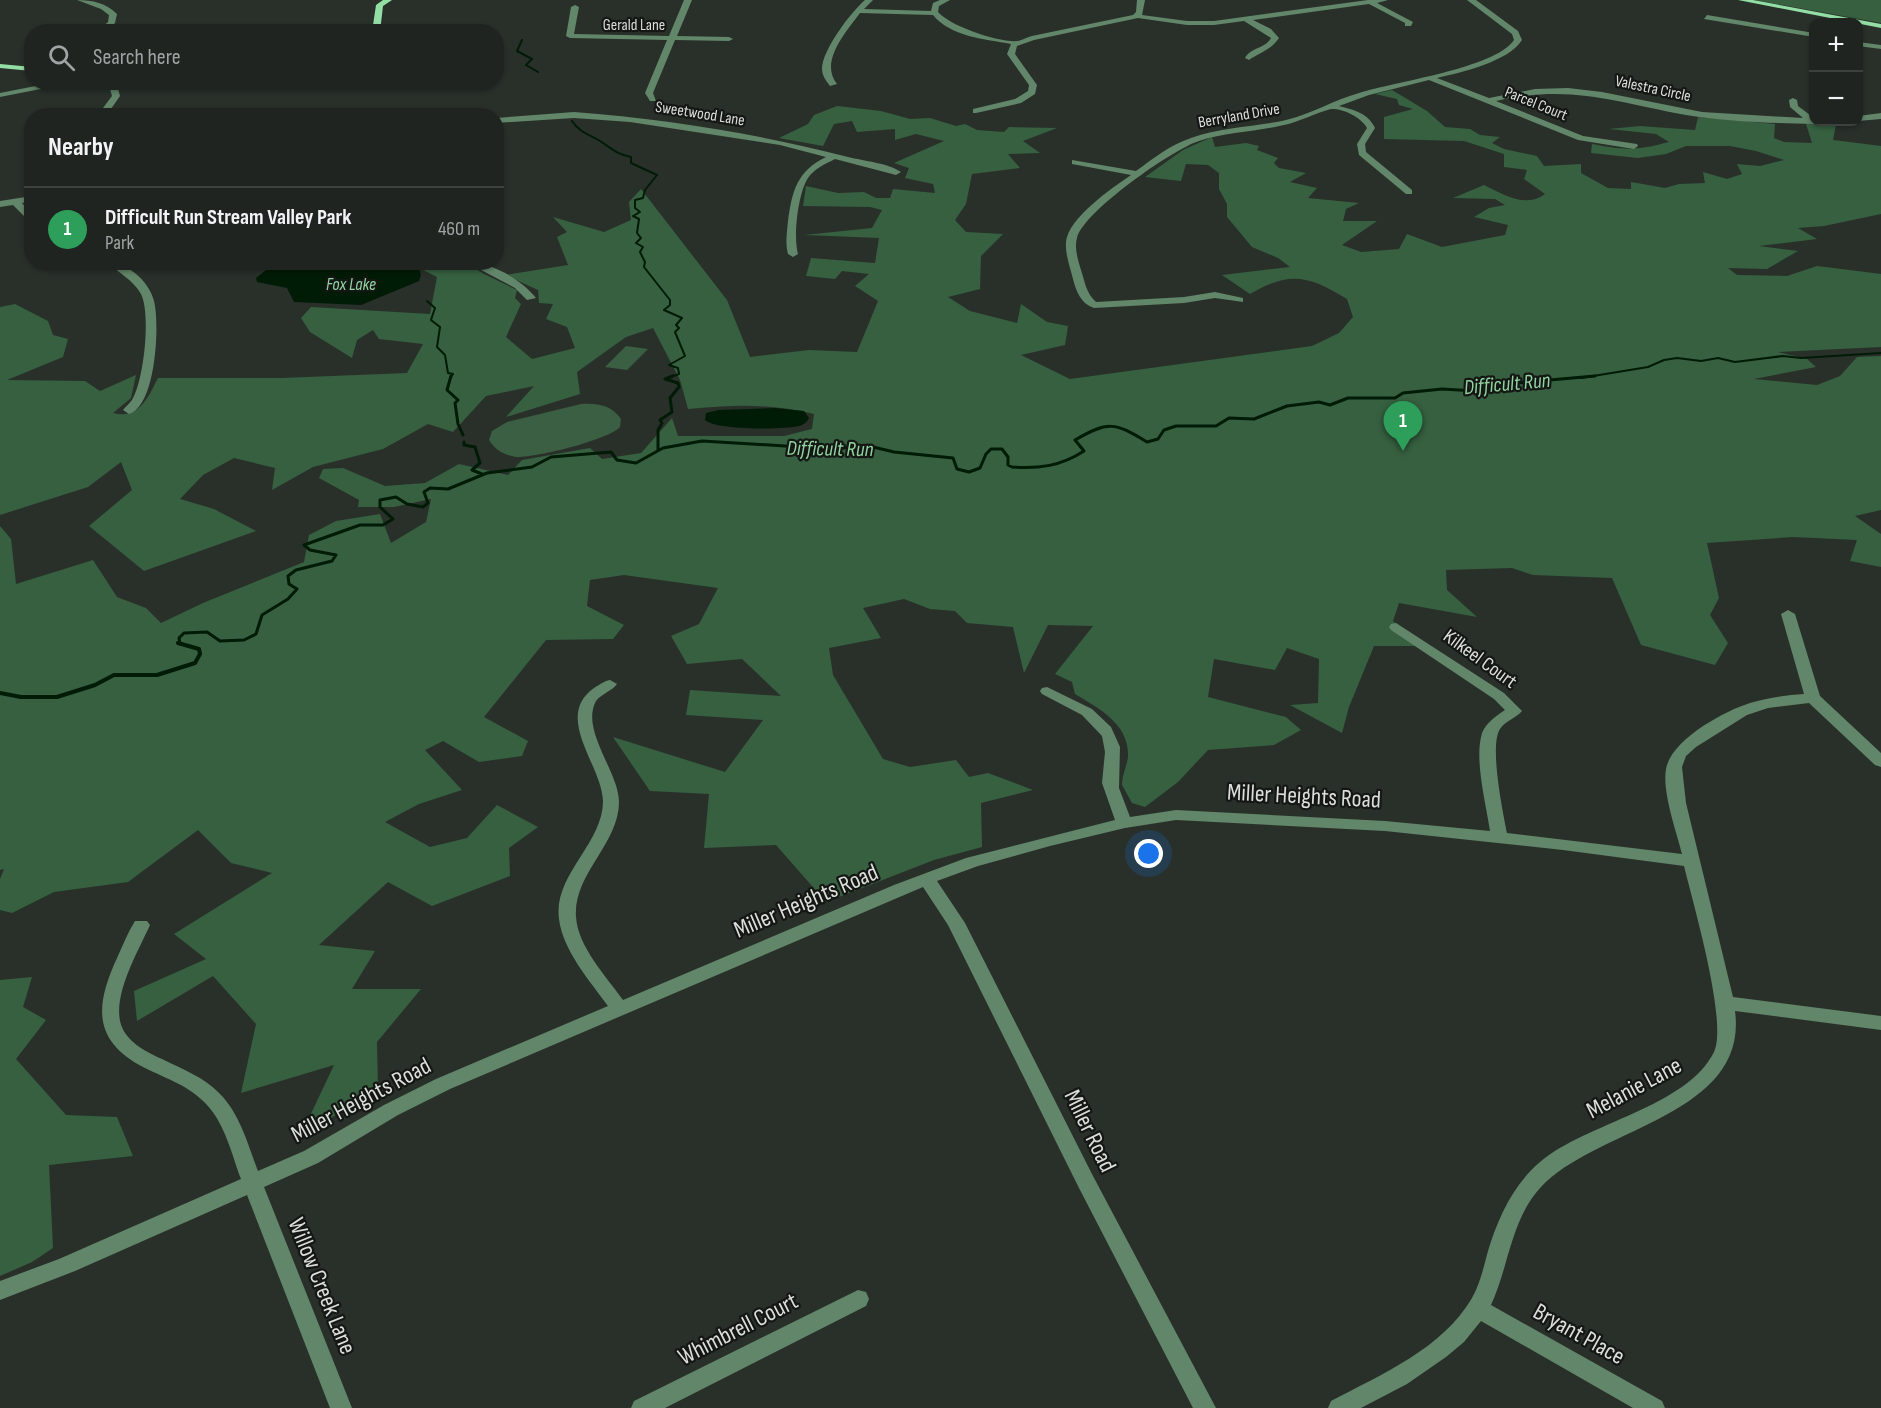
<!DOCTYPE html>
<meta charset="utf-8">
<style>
:root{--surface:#1f2420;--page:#2c302d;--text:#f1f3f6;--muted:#a1a4a5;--line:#3c413e;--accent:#8bbbb9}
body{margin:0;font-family:"Sofia Sans Condensed",sans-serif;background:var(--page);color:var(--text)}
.controls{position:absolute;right:18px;top:18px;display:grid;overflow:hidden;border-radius:12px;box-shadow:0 2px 4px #0004}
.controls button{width:54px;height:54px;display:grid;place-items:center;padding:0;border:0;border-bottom:2px solid var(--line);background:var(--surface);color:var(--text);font:30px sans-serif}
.you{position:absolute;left:1149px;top:854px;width:21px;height:21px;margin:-15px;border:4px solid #fff;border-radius:50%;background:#1a73e8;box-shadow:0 0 0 9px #1a73e833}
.badge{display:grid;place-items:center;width:39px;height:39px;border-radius:50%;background:var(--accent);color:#fff;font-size:20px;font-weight:700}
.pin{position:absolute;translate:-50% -50px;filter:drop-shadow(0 2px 3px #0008)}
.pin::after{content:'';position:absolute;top:32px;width:21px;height:18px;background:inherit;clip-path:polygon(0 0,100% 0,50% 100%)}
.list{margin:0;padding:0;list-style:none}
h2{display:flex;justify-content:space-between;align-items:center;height:78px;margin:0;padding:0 24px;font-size:26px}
h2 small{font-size:20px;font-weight:400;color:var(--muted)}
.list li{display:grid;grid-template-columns:39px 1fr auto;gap:18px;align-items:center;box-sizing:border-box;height:84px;padding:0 24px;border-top:2px solid var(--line)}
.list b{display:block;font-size:22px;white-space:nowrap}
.list p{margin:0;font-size:20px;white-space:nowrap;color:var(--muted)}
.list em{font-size:20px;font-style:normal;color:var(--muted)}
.icon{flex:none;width:33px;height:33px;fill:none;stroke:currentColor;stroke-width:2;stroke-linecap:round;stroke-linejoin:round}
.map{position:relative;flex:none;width:1881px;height:1408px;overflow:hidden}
.search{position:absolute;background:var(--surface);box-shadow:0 2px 4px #0004;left:24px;top:24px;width:480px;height:66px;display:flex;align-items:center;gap:15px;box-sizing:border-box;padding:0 21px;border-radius:24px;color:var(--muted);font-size:22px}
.panel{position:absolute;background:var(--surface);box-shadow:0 2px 4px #0004;left:24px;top:108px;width:480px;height:162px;border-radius:24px}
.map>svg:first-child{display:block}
</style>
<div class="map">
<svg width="1881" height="1408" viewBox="0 0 1881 1408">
<rect width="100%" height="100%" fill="#29302a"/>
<path fill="#3a5f43" d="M626,346L648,349L627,370L605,367Z
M581,404C598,403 611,405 621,419L620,427C608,440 535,458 516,457C504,455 495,450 489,440L492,431L507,422Z"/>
<path fill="#366040" d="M1754,0H1881V23Z
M1392,90L1427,111L1445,127L1470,129L1480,135L1500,137L1492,143L1504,149L1537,156L1544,166L1581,164V173L1608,188L1631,189V182L1665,188L1679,184L1705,183L1703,172L1727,179L1742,174L1737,164L1760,166L1784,160L1756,151L1730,146H1686L1666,154L1638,158L1591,153L1592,144C1624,150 1636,151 1669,142L1656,134L1609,129L1640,126L1695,130L1698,117L1775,124L1774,138L1784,142L1812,143L1806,124H1836L1833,140L1881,146V214L1824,226L1798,228L1817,239L1759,246L1798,251L1767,269L1728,268L1737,275L1787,276L1817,266L1881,274V347L1778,352L1807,359L1816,367L1754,379L1817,385L1840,376L1857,357L1881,356V510L1855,516L1881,534V567L1850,561L1857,540L1793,537L1707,543L1719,598L1710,615L1728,643L1715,665L1641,645L1612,578L1533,575L1512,568L1446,570L1447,590L1477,617L1399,603L1393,621L1418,646H1374L1349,707L1342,733L1290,705L1318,703L1319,659L1287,648L1275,670L1214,659L1208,697L1286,717L1301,730L1274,745L1208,750L1178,782L1145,807L1132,803L1122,785C1122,775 1127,766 1128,757C1130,724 1098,708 1075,694L1072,682L1055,674L1093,626L1048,625L1024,673L1013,627L967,623L955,611L930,609L904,599L863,608L881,638L829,648L833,675L883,759L910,767L956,760L969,777L988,773L1033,790L981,803L982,847L934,860L826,902L776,845L704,848L709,794L650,791L613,737L725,772L763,720L686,715L690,690L781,696L742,659L687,664L671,636L699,624L718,588L624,575L590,580L587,606L624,625L613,639L546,640L484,717L528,741L522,756L479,762L443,741L425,750L462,790L419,804L385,822L430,847L467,838L497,805L538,827L509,848L510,876L432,906L388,882L319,945L375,951L352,989H421L377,1042L378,1089L300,1137L334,1065L241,1093L256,1024L213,976L137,1021L134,991L206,959L174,934L272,873L231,863L198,830L128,882L54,892L12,913L0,910V879L4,869L0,870V526L11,539L16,584L93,560L117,597L146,608L161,623L203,603L304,562L309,535L336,521L380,514L391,543L426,522L431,499L394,507H358L359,500L319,478L323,469L343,468L385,486L425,483L459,464L508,475L522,460L590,448L602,459L641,453L672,418L678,436H784L812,429L814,414C770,403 732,405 688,409L680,380L653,328L626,337L577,372L580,394L506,417L534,386L486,396L453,432L428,424L383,449L313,467L272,490L275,468L234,458L203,475L180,499L214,509L256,531L144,571L89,526L132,490L121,462L88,487L0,515V307L15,304L48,321L53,335L68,339L63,357L7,380L85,381L100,391L136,375L131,398L113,413C138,420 148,398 158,378H282L407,373L423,344L379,339L373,330L357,340L352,358L310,332L301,318L311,307L430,314L437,277L419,268L427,263H466L484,274L517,290L515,298L521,304L506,337L532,359L575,348L567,327L546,319L553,304L539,303L538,290L505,275L568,265L557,237L567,232L553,217L604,232L631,220L629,202L641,189L727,300L750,357L809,350L857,352L878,301L855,286L869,274L842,271L835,279L806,276L811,258L875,263L879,238L804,235L872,228L882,210L870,207L803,206L806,186L838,193L864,192L876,198H890L893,189L935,193L933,184L905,178L909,168L894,163L944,141L916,134L895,140V129L857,132L852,121L834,124L823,146L779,138L808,124L814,115L837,106L881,111L910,119L930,118L956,126L965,124L977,130L1004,132L1009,127L1057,128L1023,141L1040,153L1008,154L1020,168L972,174L966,204L955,220L966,232L1003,234L981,256L980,289L948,297L970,311L1017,323L1021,304L1047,322L1068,326L1065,345L1021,355L1070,379L1312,346L1339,333L1353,317L1347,299C1309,276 1291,270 1250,294L1222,275L1290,267L1278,258L1252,247L1227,217V204L1219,189V173L1208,165L1186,164L1181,181L1145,177L1183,150L1212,137L1215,147L1246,143L1259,146L1257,150L1278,158L1274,163L1279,168L1306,173L1290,182L1317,188L1308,198L1359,203L1346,209L1343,221H1377L1342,245L1361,252L1399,249L1407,234L1442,247L1505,235L1508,225L1474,217L1489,208L1505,205L1495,199L1453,198L1484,185C1503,194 1525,209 1545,194L1524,179L1527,170L1504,167V154L1464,141L1384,139V117L1413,109L1399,105L1397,99L1375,94Z
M32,977L23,1007L46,1020L16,1059L66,1115L117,1117L133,1156L49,1165L53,1248L32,1262L0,1276V980Z"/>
<path fill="#001b06" d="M417,263L421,275L419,281L361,305L294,302L287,288L257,282L256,278L275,263Z
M775,408L804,411L809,418C807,422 804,425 799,426C783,430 715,430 705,420L706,413L719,410Z"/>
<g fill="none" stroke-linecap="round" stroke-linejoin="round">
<path stroke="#001b06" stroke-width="2" d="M522,40L517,51L532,59L526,65L538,72
M572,121C580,133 589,134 600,141C612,149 617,154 631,157V163L657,175L645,190L643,198L635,200V208L640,212L633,216L639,219L637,233L641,238L636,243L643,247L640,252L645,262L644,267L670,300V305L664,310L682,318L676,325L679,328L675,332L685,356L669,365L678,368L679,374L668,378
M427,301L435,308L431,320L440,327L437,347L445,355L448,373L453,374L450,378
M1581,378L1648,367L1664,360L1677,358L1701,361L1718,358L1735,362L1783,356L1801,358L1881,353"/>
<path stroke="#001b06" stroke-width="3" d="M451,376L447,390L458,400L455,403L458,424L463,435
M464,442V445L475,447L480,463L472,470L482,474
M658,450V430L662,423L660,420L672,412L670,398L679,387L678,383L665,379L673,376
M180,644L179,638L184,633L207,632L220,641L244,640L256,634L262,615L288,599L297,589L289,584L288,576L296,570L332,561L336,555L310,550L304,545L360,525H383L393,519L380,507V500L396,497L407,504L423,507L428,503L424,492L430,488L448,489L487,473L532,467L551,457L611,452L617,460L636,463L663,448L702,441L785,446L827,452L848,447L869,446L894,452L953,458L957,469L969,472L980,468L986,454L991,449H1002L1008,457V465L1012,467C1039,469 1061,466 1084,451L1075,440C1108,421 1115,422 1147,442L1158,439L1164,430L1176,426H1216L1229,418L1254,419L1287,406L1319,402L1330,405L1348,398H1395L1403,393L1442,389L1476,391L1481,387L1494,385L1595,376"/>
<path stroke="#001b06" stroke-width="4" d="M0,693L21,697H57L95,685L114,675H157L195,663L200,654L199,649L178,643"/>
<path fill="#628669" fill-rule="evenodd" d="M77,0C93,0 106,3 117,14L115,23L105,32H97L108,22L109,15L101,9Z
M684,0H692L677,36L729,37L733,39L729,41L675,40L653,93L656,101H650L645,93L667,40L570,38L566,36L571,7L575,5L579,7L574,34L669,36Z
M865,0H873L864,9L931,11L933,3L940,0H950L939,6L938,12C950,26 999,43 1018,41C1022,40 1028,37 1032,36L1133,15L1136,12L1137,0H1145L1142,15L1187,21H1214L1368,0H1388L1377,3L1413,22L1411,26H1405V23L1369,4L1253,20L1271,29L1279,38C1271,50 1259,53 1249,60L1245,58C1251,47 1265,49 1271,38L1244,21L1214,25H1187L1138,18L1034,40L1017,46L1015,54L1037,85L1035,94L1021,103L976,113H973V109L1015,99L1028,91L1029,85L1007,54L1011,44C985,39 951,37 933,15L860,13C846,32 819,62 837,84L830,86C826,81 822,75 822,69C822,50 851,12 865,0Z
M1467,0H1476L1518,31L1522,40C1508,62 1462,72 1437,78L1489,98L1535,89L1568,88L1602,92L1702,112L1803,118L1790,107L1789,100L1793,98L1797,100L1798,106L1814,118V122H1818L1814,124C1771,123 1728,122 1686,115C1613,102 1572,84 1496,101L1583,136L1637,144L1638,146L1634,149L1578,140L1429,80L1369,95L1339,106C1354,110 1368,113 1375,128L1365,144L1366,152L1412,190V194H1406L1359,155L1357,144L1367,128C1361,117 1344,109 1332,109C1322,110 1297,123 1284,125C1256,132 1226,132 1199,141C1173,149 1083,212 1077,238C1074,248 1078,260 1081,270C1085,282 1086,293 1096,302L1184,297L1215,292L1243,298V302L1215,298L1184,303L1094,308C1081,304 1076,291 1073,279C1070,267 1065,254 1066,242C1068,218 1112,188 1131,175L1072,164V160L1136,171C1154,158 1170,145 1191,138C1222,127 1255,127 1286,120C1311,114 1334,100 1359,93C1393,82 1496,68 1514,40L1512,34Z
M1707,15L1814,33V37L1704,19Z
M451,26L448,30H372L376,28Z
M215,27L218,31L172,32L175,30Z
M1858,42L1881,45V49L1858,46Z
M32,62V67L23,70L19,68Z
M56,82H76L0,97V93Z
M108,82H116L120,96L106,116H97L112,96Z
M574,112C666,119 760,134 848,157C864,161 888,163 901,172L896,175L835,159C825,164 814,169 808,178C798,193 793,237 798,254L793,257L788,254C785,243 787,233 788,221C792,191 797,171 826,157L780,145L630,122L574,118L496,123V118Z
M1881,113V119L1858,121V116Z
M32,196V202L22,203L32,214V224L13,205L0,207V201Z
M107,262C127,262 149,281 154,301C160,324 156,406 129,414L123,410C126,406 130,403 132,400C144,380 151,314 141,294C133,280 119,273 107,262Z
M466,262C491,262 521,279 536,298L527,300L515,288Z
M1788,610L1795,614L1820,696L1881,753V767L1875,765L1809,703L1768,708L1747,715L1696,747L1686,756L1682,767L1686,803L1733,997L1881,1016V1030L1735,1011C1749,1116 1597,1127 1541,1187C1511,1219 1509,1266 1491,1305L1662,1401L1665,1408H1633L1481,1321L1464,1342L1446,1357L1407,1384L1361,1408H1328L1331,1401C1382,1374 1442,1349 1472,1298C1480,1284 1484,1266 1488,1251C1498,1218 1513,1185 1540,1162C1586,1123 1687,1107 1714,1052C1728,1022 1693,903 1684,866L1563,850L1385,831L1176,820L1125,828L1050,846L978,866L937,881L965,923L1093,1176L1216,1408H1193L1079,1188L948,925L923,887L450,1089L398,1115L318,1163L264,1187L352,1408H330L247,1195L75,1271L0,1300V1281L59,1259L241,1179C232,1155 225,1124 207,1105C190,1086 167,1079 145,1068C92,1041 95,1006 117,958C123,945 128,932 135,921H147L150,925C138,952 106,1005 125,1033C133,1045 148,1053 162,1059C182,1069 204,1077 220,1094C240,1114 248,1145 258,1171L304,1151L384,1105L436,1079L608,1006C590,981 563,951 559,919C553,875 603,844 603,801C602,765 553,717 594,688C599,685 604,681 610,680L617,684C612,691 601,694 596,701C580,730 619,772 619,802C619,844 573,874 576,917C578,947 606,976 623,1000L894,885L966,858L1115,820L1102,783L1105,752L1102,736L1082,715L1042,694L1040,691L1042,688L1047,687L1092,709L1111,727L1120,747L1119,788L1130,817L1176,810L1385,821L1490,831C1486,804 1474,759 1482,733C1486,723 1496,716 1505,710L1494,699L1391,630L1389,627L1391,624L1396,623L1504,693L1522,711C1516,718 1505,721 1500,729C1489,745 1503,813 1507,833L1682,854C1676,830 1662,792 1666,769C1671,740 1724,711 1750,703C1768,698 1786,695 1804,694L1781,614Z
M858,1290L866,1292L869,1299L866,1306L665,1408H631L634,1401Z"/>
<path fill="#93dea4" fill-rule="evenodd" d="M383,0H392L383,6L380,32H372L376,5Z
M1738,0H1753L1881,24V28Z
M0,64L32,67V71L0,68Z"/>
</g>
<g text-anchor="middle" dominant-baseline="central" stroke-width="4.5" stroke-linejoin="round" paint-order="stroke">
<g font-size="16" fill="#dbdfdb" stroke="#141714">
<text x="634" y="25">Gerald Lane</text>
<text transform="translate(1653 89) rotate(12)">Valestra Circle</text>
<text transform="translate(1536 104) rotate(22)">Parcel Court</text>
<text transform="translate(700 114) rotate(9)">Sweetwood Lane</text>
<text transform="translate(1239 116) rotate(-10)">Berryland Drive</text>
</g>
<g font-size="18" font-style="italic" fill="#91d4a0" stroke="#141714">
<text x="351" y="284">Fox Lake</text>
</g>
<g font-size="20" fill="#dbdfdb" stroke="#141714">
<text transform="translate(1480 659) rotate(36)">Kilkeel Court</text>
</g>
<g font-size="21" font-style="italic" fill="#91d4a0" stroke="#141714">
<text transform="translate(1507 384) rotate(-5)">Difficult Run</text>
<text transform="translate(830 449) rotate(1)">Difficult Run</text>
</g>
<g font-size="24" fill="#dbdfdb" stroke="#141714">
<text transform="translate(1304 796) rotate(3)">Miller Heights Road</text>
<text transform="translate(806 901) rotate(-23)">Miller Heights Road</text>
<text transform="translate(1634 1088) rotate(-28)">Melanie Lane</text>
<text transform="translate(361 1100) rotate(-28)">Miller Heights Road</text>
<text transform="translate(1090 1131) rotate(64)">Miller Road</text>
<text transform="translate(322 1286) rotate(68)">Willow Creek Lane</text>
<text transform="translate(738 1329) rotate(-27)">Whimbrell Court</text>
<text transform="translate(1579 1334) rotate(29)">Bryant Place</text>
</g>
</g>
</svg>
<div class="controls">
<button>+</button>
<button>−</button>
</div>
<div class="you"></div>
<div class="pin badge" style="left:1403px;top:451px;background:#2e9e5b">1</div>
<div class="search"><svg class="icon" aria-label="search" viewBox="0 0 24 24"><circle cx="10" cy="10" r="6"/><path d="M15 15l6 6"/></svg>Search here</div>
<section class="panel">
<h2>Nearby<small></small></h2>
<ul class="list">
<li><span class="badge" style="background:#2e9e5b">1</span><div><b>Difficult Run Stream Valley Park</b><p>Park</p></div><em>460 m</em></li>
</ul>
</section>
</div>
